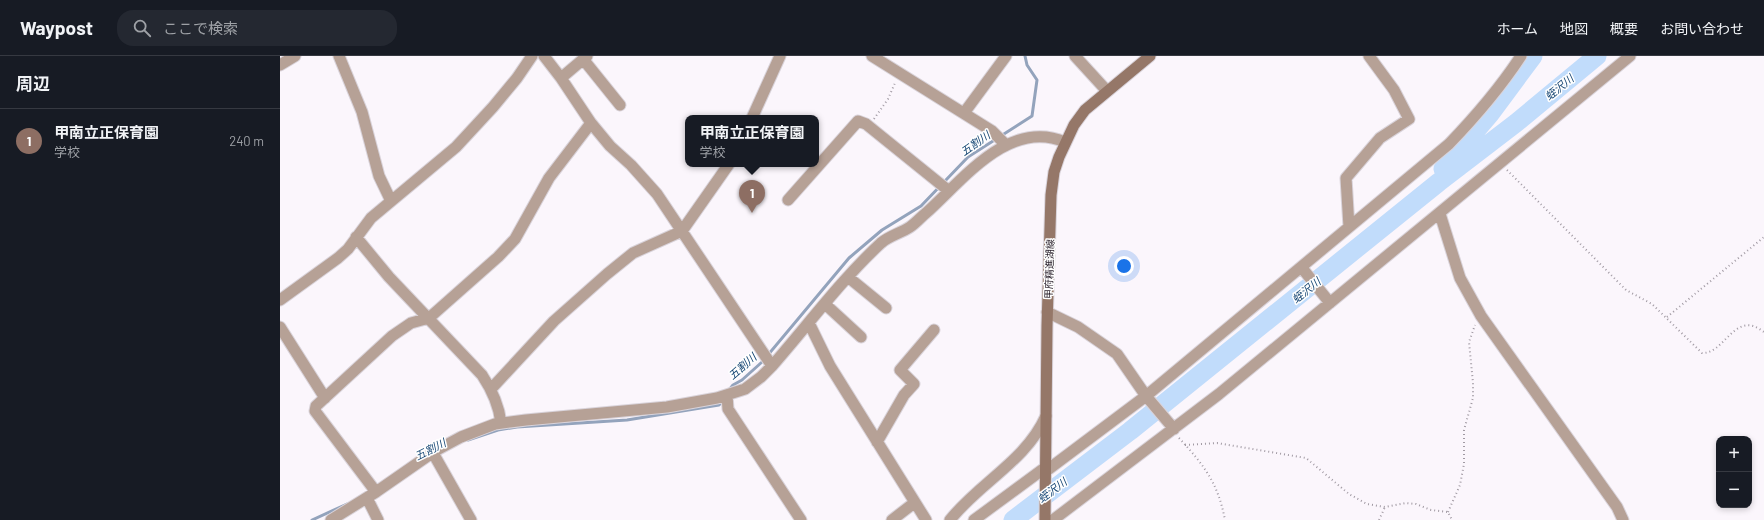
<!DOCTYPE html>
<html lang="ja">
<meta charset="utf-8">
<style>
:root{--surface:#171b24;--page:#242831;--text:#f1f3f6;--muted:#9ea1a6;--line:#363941;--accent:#8c9099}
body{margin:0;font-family:Barlow,"Noto Sans JP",sans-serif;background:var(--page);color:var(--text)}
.controls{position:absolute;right:12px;bottom:12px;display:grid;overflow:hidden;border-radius:8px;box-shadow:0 2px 6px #0003}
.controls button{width:36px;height:36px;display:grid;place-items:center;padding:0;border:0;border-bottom:1px solid var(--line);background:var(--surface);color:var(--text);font:20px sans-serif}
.you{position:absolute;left:844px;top:210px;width:14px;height:14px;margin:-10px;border:3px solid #fff;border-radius:50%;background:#1a73e8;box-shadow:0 0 0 6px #1a73e833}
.badge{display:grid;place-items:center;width:26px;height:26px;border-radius:50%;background:var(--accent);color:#fff;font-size:13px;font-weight:700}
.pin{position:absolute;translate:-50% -33px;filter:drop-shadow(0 1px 2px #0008)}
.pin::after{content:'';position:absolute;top:21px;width:14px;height:12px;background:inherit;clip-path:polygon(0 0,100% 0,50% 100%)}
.popup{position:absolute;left:405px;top:59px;width:134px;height:52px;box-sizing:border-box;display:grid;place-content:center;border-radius:8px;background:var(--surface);filter:drop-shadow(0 1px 3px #0005);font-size:13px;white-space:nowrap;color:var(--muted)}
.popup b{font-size:15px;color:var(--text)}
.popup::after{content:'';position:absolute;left:50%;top:100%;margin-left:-8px;border:8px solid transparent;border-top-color:var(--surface)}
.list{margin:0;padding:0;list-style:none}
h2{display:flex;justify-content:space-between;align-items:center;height:52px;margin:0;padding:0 16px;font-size:17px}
h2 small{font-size:13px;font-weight:400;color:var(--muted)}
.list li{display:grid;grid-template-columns:26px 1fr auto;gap:12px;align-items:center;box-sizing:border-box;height:64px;padding:0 16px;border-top:1px solid var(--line)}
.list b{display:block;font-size:15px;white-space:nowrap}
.list p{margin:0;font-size:13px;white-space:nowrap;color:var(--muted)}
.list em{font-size:13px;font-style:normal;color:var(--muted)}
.icon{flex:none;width:22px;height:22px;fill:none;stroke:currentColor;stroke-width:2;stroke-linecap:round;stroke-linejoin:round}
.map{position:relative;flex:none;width:1484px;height:464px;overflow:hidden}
header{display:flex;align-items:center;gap:24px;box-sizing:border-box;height:56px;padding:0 20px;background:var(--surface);border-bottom:1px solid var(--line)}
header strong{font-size:19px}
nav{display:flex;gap:22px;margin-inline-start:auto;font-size:14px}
.search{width:280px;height:36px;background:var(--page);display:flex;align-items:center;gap:10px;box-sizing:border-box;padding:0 14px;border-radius:16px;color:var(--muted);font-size:15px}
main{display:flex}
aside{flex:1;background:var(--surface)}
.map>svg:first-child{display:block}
</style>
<header>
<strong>Waypost</strong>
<div class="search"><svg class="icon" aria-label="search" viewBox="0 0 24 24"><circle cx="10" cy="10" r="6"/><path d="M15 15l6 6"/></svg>ここで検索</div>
<nav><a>ホーム</a><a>地図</a><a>概要</a><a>お問い合わせ</a></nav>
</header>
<main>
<aside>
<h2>周辺<small></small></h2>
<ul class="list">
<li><span class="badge" style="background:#8d6e63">1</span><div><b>甲南立正保育園</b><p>学校</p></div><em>240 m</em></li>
</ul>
</aside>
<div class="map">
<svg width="1484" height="464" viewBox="0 0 1484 464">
<rect width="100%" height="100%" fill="#fbf6fc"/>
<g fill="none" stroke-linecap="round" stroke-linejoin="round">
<path stroke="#93a3bc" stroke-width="3" d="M449,334L453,329L462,324L482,306L569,202L602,174L641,150L688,101L752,60L757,24L747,9L745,0
M188,384L218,374L237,371L347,364L439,349L443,344
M32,464L67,448"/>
<path stroke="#c1dcfb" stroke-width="19" d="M1163,113L1210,58L1253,0
M733,464L850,375L1159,126L1236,67L1317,0"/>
<g stroke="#d9d3da" stroke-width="13">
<path id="minor" d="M59,0L82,56L99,120L111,145
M264,0L281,22L311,67L330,90L351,109L377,138L492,310
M592,0L712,75L726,89
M795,0L827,35
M303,3L340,49
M0,9L15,0
M281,22L307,0
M684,57L726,0
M472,62L500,0
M508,144L578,65L586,68L669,135
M1160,158L1180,222L1201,260L1337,451L1343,464
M1069,171L1066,122L1100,82L1129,63L1114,34L1089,0
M76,181L109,221L202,319C212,334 219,349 221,367
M1022,212L1050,247
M568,221L606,252
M0,244L58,202L68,193L91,162L176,91L213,51L237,22L252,0
M545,248L581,281
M767,256L798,271L837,298L866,340L894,373
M529,267L550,310L646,464
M0,271L45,342
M211,333L274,265L327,218L353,197L402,175L449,108
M447,339L448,353L521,464
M597,386L624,339L634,328L620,314L654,274
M153,397L191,464
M766,415L866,340L1169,88C1195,61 1220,32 1241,0
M96,436L35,355L36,350L112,280L131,267L149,262L218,201L235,183L269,122L311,67
M87,442L98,464
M51,464L96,436L155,395L181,381L215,368L246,364L387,351L437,342L465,333L481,321L492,310C528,269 561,224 601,187C609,180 621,177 630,171C636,167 641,161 646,157C683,124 729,62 785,86
M612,464L634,447
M670,464C699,427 746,405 766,360
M773,464L939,338L1350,0"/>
</g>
<g stroke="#d9d3da" stroke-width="13">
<path id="tertiary" d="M694,464L766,411"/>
</g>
<g stroke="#d9d3da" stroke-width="13">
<path id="secondary" d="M765,464L767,270L771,139L774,116L779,101L794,69L805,54L870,0"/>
</g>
<path stroke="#a19aa3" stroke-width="2" stroke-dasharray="1 3" stroke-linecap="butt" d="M594,63L608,43L615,27
M1227,114L1346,234L1372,248L1422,297C1442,298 1452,264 1473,270C1477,271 1481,274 1484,276
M1387,261L1484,181
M899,382C924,409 938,427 945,464
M905,389L937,387L1026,402L1069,438L1087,448L1105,451L1126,447L1136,448L1151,454L1168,456L1172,464
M1168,456L1180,429L1184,408V374L1193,342V327L1189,286L1195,269
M1099,464L1105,451"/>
<use href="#minor" stroke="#b6a196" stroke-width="11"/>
<use href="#tertiary" stroke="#b6a196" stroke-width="11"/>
<use href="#secondary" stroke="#957768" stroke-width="11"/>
</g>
<g text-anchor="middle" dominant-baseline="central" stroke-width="3" stroke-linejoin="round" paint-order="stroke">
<g font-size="10" fill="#271e29" stroke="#fff">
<text transform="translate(769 213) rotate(-88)">甲府精進湖線</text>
</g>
<g font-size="11" font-style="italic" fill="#164674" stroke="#fff">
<text transform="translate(1279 31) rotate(-39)">蛭沢川</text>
<text transform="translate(695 87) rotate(-35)">五割川</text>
<text transform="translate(1026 234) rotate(-39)">蛭沢川</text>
<text transform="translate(462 310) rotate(-41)">五割川</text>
<text transform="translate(150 393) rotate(-27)">五割川</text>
<text transform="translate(772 434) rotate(-37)">蛭沢川</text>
</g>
</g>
</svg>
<div class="controls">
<button>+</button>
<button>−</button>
</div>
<div class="you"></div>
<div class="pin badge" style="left:472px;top:157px;background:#8d6e63">1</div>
<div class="popup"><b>甲南立正保育園</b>学校</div>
</div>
</main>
